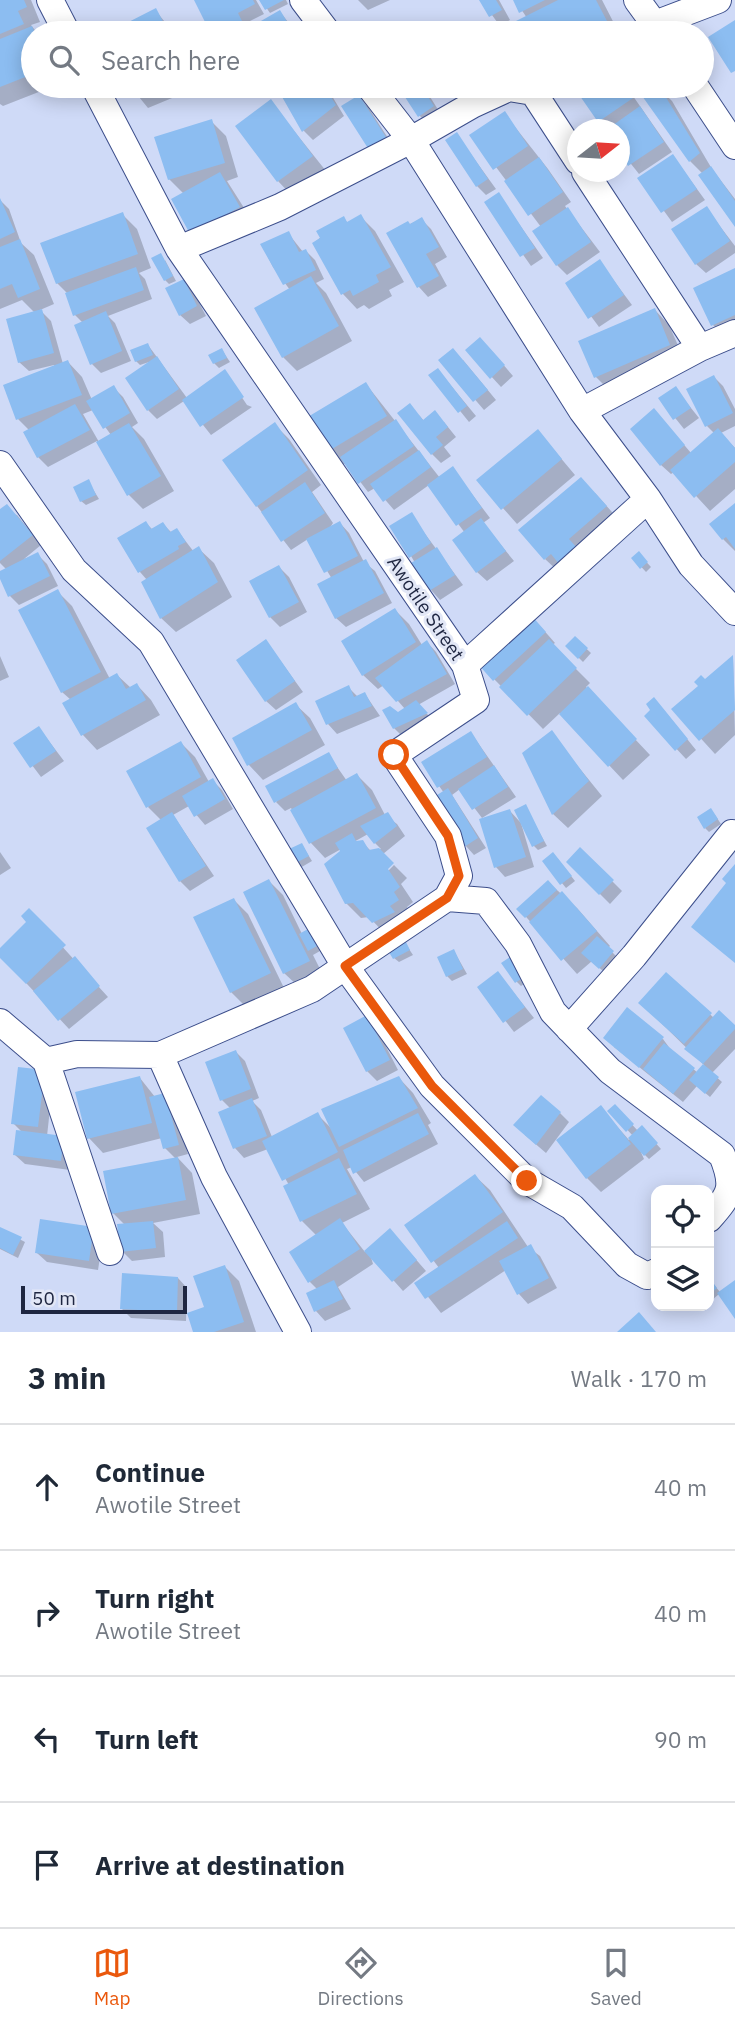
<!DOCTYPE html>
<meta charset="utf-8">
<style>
:root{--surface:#fff;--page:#f6f6f7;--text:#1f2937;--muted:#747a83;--line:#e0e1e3;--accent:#ea580c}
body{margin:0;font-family:"IBM Plex Sans",sans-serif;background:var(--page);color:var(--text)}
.controls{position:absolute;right:21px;bottom:21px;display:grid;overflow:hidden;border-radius:14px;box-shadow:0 4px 18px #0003}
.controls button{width:63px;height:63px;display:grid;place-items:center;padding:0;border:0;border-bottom:2px solid var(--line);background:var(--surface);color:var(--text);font:35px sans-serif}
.compass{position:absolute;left:567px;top:119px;width:63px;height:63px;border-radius:50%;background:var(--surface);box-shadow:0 4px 18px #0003;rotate:73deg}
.scale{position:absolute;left:21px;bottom:18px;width:166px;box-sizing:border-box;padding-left:7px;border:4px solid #1e2641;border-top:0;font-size:19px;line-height:24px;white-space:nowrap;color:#1e2641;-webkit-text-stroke:5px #e2e7f6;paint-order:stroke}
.stop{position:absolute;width:21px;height:21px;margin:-16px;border:5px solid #ea580c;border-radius:50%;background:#fff}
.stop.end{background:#ea580c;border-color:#fff;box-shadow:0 2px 7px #0008}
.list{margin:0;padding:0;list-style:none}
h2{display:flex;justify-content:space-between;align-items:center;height:91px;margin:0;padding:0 28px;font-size:30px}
h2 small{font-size:23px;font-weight:400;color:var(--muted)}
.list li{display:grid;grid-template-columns:46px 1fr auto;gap:21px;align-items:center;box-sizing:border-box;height:126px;padding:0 28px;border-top:2px solid var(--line)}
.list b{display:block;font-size:26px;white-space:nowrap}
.list p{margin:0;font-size:23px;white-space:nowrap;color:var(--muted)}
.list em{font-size:23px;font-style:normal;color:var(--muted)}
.icon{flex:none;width:38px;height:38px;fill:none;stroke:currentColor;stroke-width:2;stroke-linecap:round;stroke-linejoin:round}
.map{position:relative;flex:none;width:735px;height:1332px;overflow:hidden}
.search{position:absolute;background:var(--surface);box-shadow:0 4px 18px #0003;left:21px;right:21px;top:21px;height:77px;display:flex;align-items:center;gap:18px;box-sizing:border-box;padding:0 24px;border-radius:38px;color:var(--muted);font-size:26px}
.sheet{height:595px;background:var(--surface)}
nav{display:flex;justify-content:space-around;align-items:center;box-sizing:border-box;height:98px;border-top:2px solid var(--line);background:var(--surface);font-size:19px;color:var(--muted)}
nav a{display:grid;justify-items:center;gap:4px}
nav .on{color:var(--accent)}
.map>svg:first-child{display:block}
</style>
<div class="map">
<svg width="735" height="1332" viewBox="0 0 735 1332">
<rect width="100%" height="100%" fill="#cfdaf7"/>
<path fill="#0003" fill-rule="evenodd" d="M0,0H31L40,22L31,25L37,33H33V86H54L3,106L0,104Z
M196,0H256L264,14L246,23L250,30L280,12L297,33H215Z
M261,0H286L288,4L270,13Z
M358,0H390L368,10Z
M481,0H499L510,20L500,26Z
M515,0H602L619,33H519L515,24L527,18Z
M155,10L174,33H111Z
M130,86H201L148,108Z
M284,86H326L344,116L313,140L304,131L279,88Z
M413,86H420L427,92L442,116L429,125L419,115L404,91Z
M470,86H491L475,96Z
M578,86H626L672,152L639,174L620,150V130H608L599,121Z
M637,86L658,87L672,101L712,169L735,199V224L703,174L690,161Z
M358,97L368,107L397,152H372Z
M271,102L326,171L292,196L278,181Z
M504,113L548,169L571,202L565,206L600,252L567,275L557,265L541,227L472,135Z
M211,121L226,136L238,177L227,181L253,222L206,248L184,194L169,179Z
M457,135L496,189L486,195L477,186Z
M673,156L705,200L672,222L640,178Z
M498,194L543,258L531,266L486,202Z
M0,200L9,209L21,243L34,255L54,304L40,310L51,321L63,364L68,362L82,377L92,400L113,387L123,397L138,423L132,427L144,439L174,491L143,509L129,495L97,441L48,467L38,457L29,430L18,419L55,367L54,365L29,371L19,362L35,313L22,300L0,309ZM93,410L111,435L99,442L83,414Z
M706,208L735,246V253L706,273L696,264Z
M122,214L137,229L151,268L139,273L145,279L152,299L108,316L115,323L131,361L101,373L92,364L83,323L75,315L67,293L57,283Z
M360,216L375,231L404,282L389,290L392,296L369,309L364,305L357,309L343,294L314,243L343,218L348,223Z
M421,219L431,229L447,257L435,264L447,286L428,297L419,287L388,234Z
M288,233L303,252L306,251L315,260L324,279L316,283L326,293L352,341L297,371L283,357L290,290L273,267L262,245Z
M165,260L176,281L169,284L165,280Z
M600,262L632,305L599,327L567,284Z
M735,270V336L727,339L713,325Z
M184,282L193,291L206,316L190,324L180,315Z
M655,310L669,325L684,359L610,391L595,376Z
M148,345L187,398L225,372L247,405L252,407L211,435L184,401L157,419L148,410L149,362L140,365L136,361Z
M490,349L513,376L501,387L467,350Z
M222,350L230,362L219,368L214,363Z
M441,360H463L496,400L484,410Z
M438,370L476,416L469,422L431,375Z
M714,377L723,386L735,409V426L721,433L735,448V489L710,511L674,472L671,474L661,465L663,420L691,453L714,433L707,426Z
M366,384L440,478L453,469L490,518L483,523L514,561L487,581L477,572L465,533L429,485L394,510L375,488L368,492L346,463L343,465L329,451Z
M675,388L699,418L684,429L660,399Z
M419,415L424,421L444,422L456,437L444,447L451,456L441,463L432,454Z
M275,425L289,439L321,485L312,492L333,523L329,529L340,523L349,533L364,562L375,571L392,603L346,627L336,618L332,579L308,539L291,550L257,506Z
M538,431L575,475L517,524L479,481Z
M88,481L99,499L86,505L81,501Z
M595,493L620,521L560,573L545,559Z
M735,505V551L723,539Z
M0,512L17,515L41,545L24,559L37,554L47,564L58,586L19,605L10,596L0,575L6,569L0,563Z
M411,515L463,585L440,600L431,590L411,556Z
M146,523L153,530L163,524L172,533L177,530L194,552L199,549L214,563L232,597L176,632L161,618L147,580L140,572Z
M639,554L651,567L646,572L633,558Z
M279,567L289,577L307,612L280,627L270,617Z
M58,592L72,606L110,679L117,675L131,688L137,685L151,700L160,715L97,750L83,735L65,704L71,700L62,692Z
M395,610L409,624L422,645L427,642L436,652L455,684L418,705L436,723L404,738L394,728L398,714L405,709L384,685L378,689L363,675Z
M541,627L555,643L552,645L590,683L586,687L650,755L623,780L560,713L543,729L494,679Z
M575,638L591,653L583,662L567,646Z
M266,641L303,692L276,710L266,701Z
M0,656L9,677L0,681Z
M733,658L735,735L715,754L674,709Z
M348,687L358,697L365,694L380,716L337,734L328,724Z
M295,704L310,718L325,745L263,780L249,765L234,739Z
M663,709L696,750L686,759L646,716Z
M39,728L64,761L41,777L16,744Z
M471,733L516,797L482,818L460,789L452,795L486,848L474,855L465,845L444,793L423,763Z
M551,733L602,796L568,828L553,814Z
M181,743L195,757L209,782L212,780L222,790L233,809L205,825L189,806L173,815L214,876L190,891L180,881L161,820L148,807Z
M328,754L347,781L357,775L372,790L385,815L397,824L405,836L383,854V876L394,865L407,878L401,884L413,902L407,907L412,915L388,937L369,917L361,918L346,903L343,848L325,858L311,843L291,808L285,811L276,802ZM368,834L375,843L381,849L371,851L362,842L352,843Z
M525,806L547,846L538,850L534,846Z
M510,811L521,823L534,867L505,877L496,867Z
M715,815L721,824L709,832L705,828Z
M302,845L312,861L300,868L295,863Z
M580,849L622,891L610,904L568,862Z
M0,852L11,868L0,875Z
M557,858L575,881L566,888L544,861Z
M269,881L283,895L302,934L308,931L320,951L313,955L323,975L299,987L284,973Z
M548,882L577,908L610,946L608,948L617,957L604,972L592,961L577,974L519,909Z
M234,900L248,914L284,988L246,1007L231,992L195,918Z
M29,910L108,997L69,1029L0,955V950L29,922Z
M403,940L413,955L399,962L394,958Z
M454,951L467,974L452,981L447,976Z
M517,961L530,980L521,986L517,982Z
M498,973L534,1018L514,1032L479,987Z
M666,974L714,1018L735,1028V1049L712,1073L722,1082L710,1097L697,1086L683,1102L614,1047L663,1039L671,1050L698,1073L704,1065L655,1017Z
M376,1027L398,1070L377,1081L367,1071L345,1029Z
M236,1052L245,1061L259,1098L252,1101L261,1110L272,1137L317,1114L332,1129L399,1078L413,1093L431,1123L428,1125L438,1144L364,1182L352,1167L347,1169L370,1209L342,1223L365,1252L399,1240L426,1271L403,1291L370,1254L373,1264L338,1287L351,1309L325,1321L316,1311L318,1290L310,1282L317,1236L302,1221L289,1185L268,1149L244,1158L235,1148L220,1113L231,1109L222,1100Z
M20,1069L53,1082L47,1136L63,1138L70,1170L25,1164L15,1155L23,1133L13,1123Z
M140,1078L155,1097L174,1104L188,1154L177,1157L192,1173L200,1214L153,1223L163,1232L165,1257L132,1261L122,1251L125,1225L113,1213L176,1159L165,1148L162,1138L103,1153L89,1138Z
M615,1106L638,1131L642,1128L661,1149L649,1159L640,1150L644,1159L601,1192L587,1178L601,1108L629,1140L633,1136L610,1111Z
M560,1113L569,1122L546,1153L525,1135Z
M475,1176L490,1190L528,1247L540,1256L557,1288L528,1304L519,1294L506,1270L441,1313L417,1283L439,1268L407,1225Z
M0,1229L25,1242L18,1258L0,1249Z
M93,1229L103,1238L98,1270L47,1262L37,1253Z
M225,1267L239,1281L256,1332H195Z
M178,1278L187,1288L186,1321L131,1318L122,1309Z
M709,1279L720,1292L735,1282V1316L719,1294L711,1301L709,1299Z"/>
<path fill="#8cbdf1" d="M0,0H24L27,7L18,11L24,24L0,34Z
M194,0H253L255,4L238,13L243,23L228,30L224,22L209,30Z
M259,0H284L265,10Z
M479,0H496L502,10L489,17Z
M513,0H545L519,13Z
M558,0H596L608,23L589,33H517L512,23Z
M156,8L169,33H107Z
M280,10L294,33H250L247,29Z
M735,20V71L731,73L708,37Z
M32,26L35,33L33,74L0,87V39Z
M128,86H155L132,95Z
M280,86H324L336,105L302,132L277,88Z
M409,86H421L434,106L418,117L401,91Z
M573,86H625L633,98L598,122Z
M635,86H659L700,153L689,162Z
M359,95L389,142L371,153L341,106Z
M271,99L313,156L277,182L235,126Z
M640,106L664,142L628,166L620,153V130H606Z
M505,111L528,146L493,170L469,135Z
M212,119L225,163L168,180L154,137Z
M457,132L488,179L476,187L445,140Z
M673,154L697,189L661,213L637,178Z
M539,157L563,192L528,216L504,181Z
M711,166L735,201V227L698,175Z
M220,172L240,207L190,234L171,199Z
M499,192L535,248L520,257L484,202Z
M0,198L15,232L0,239Z
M707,206L730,241L695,265L671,229Z
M568,207L591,242L556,266L532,231Z
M123,212L138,254L56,284L40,243Z
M361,214L391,267L376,275L379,282L353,296L350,290L341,295L312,243L320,238L316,231L344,216L347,222Z
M422,217L439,247L426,254L439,276L417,288L386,233L408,221L410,224Z
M289,231L299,252L306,249L316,270L283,285L260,244Z
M20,239L40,289L18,298L12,284L0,289V247Z
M161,253L173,276L164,281L151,258Z
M600,259L624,295L588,319L565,283Z
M136,267L144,290L73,316L65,293Z
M735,268V315L711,326L693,288Z
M311,276L339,326L282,358L254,308Z
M184,279L197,306L179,316L165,288Z
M655,308L670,345L594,378L578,341Z
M42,309L54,353L18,363L6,319Z
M106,311L122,351L90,365L74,325Z
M480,337L505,365L490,379L465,350Z
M148,343L153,355L135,362L130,350Z
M222,348L227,358L213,364L208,355Z
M453,348L488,390L473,402L438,360Z
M157,356L179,389L147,411L125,378Z
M68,360L82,395L16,420L3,385Z
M438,368L467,406L458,413L428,375Z
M225,369L244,397L200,427L182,400Z
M714,375L733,413L705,427L686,389Z
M366,382L387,416L327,452L306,418Z
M114,385L130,413L103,429L86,401Z
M676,386L691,408L673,420L658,398Z
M410,403L423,420L435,410L448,427L436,437L443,445L431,455L397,413Z
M75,404L90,430L37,458L23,432Z
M654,408L685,445L660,466L630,429Z
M396,419L414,446L358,484L340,457Z
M275,422L308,470L256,507L222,460Z
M129,423L161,476L127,496L96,442Z
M718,428L735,448V462L694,498L670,470Z
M538,429L562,459L501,510L476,480Z
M419,450L431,467L383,502L370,484Z
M453,466L482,508L456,526L427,485Z
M581,477L607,506L569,539L578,549L560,565L551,554L544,560L518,530Z
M89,479L96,495L80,502L73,487Z
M305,482L325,513L281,542L261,512Z
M735,503V549L726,537L722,540L709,524Z
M7,504L33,535L0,561V509Z
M412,512L431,543L409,558L389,526Z
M481,518L506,551L476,573L452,540Z
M146,521L151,529L163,522L170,532L177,528L186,542L178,546L179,549L138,573L117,538Z
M340,521L358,556L324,573L306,539Z
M199,546L218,582L160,619L141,582Z
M437,547L455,575L429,591L411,563Z
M639,551L648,562L640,569L631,558Z
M38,552L50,576L8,597L0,579V571Z
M366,559L384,593L335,619L317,584Z
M279,565L299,602L269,618L249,581Z
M58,589L101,672L61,693L18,610Z
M395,608L416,642L362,676L341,641Z
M531,615L546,632L493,681L477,663Z
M575,636L588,648L578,659L565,646Z
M266,639L295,681L265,702L236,660Z
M549,639L577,668L527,716L499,687Z
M427,640L447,674L396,702L375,678Z
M733,655L735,710L699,741L671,709L698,686L694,682L701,675L705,679Z
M117,673L126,689L137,683L146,700L81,736L62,703Z
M349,685L354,697L365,692L372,706L326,725L315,701Z
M588,686L637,739L608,767L559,714Z
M654,697L688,739L675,751L644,716L650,710L646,704Z
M416,700L428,713L393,729L382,710L390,706L398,712Z
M296,702L312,730L247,766L232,738Z
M39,726L56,751L30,768L13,743Z
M552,730L589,781L552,815L522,753Z
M471,731L487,757L437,788L421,762Z
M181,741L201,777L146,808L126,771Z
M329,752L338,768L274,803L265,786Z
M494,765L508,787L472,810L458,789Z
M357,773L376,808L309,844L290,810Z
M213,778L225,799L194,817L182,796Z
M448,788L478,838L464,847L434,797Z
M526,804L544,841L532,847L514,810Z
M711,808L718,819L704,829L697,817Z
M510,809L526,857L494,868L479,819Z
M172,812L206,866L179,882L146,828Z
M388,812L397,826L374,844L360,826Z
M352,833L356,841L363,840L369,850L379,848L394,863L388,869L400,887L394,892L399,900L390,906L395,912L372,923L353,903L345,904L324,864L340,851L335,843Z
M302,843L309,856L294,864L287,850Z
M580,847L614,880L599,895L566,862Z
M553,852L572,876L560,885L542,861Z
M735,864V963L691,927L726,883L722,879Z
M269,879L310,961L283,974L243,892Z
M548,880L557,890L525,918L516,909Z
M562,891L597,931L561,961L529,922Z
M234,898L271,973L230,993L193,917Z
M29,908L66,945L26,984L0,958V948L26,922L21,916Z
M308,929L317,946L308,951L299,934Z
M597,936L614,951L599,969L581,953Z
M404,938L410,950L393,959L386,947Z
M454,949L463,969L446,977L437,957Z
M513,955L527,975L515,983L501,963Z
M75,956L100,986L58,1021L33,991Z
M498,971L525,1007L503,1023L477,987Z
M666,972L712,1013L684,1044L638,1003Z
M627,1007L664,1037L639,1068L603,1038Z
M719,1010L735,1025V1029L703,1064L719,1077L705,1094L689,1080L703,1064L684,1049Z
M367,1015L390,1060L366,1072L343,1028Z
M664,1043L695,1068L673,1094L643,1069Z
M236,1050L251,1089L220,1101L205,1062Z
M18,1067L45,1070L38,1127L11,1124Z
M140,1076L152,1123L87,1139L75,1092Z
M399,1076L418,1108L339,1147L321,1109Z
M165,1093L179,1145L163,1149L149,1097Z
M541,1095L561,1112L536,1145L513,1125Z
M252,1098L267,1136L233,1149L218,1112Z
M615,1104L634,1124L626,1132L607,1111Z
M601,1105L631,1144L586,1179L556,1140Z
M318,1112L338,1152L282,1181L262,1141Z
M418,1113L429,1134L353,1174L343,1150Z
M642,1125L658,1143L644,1156L628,1138Z
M16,1130L64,1136L61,1161L13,1155Z
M178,1157L186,1200L111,1214L103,1171Z
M339,1158L357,1194L300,1222L283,1186Z
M475,1174L503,1212L431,1263L404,1225Z
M340,1218L360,1249L308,1283L289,1252Z
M40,1219L94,1227L89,1261L35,1253Z
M153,1221L156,1248L120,1252L117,1224Z
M507,1221L518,1238L425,1299L414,1283Z
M0,1227L22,1237L13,1255L0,1248Z
M390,1228L417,1260L392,1282L364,1251Z
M531,1244L549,1278L517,1295L499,1261Z
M225,1265L244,1322L214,1332H193L187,1313L204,1307L193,1276Z
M122,1273L178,1277L177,1312L120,1309Z
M709,1277L717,1288L709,1295Z
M334,1280L343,1299L314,1312L306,1293Z
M735,1280V1319L717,1293Z
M639,1312L656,1332H617Z"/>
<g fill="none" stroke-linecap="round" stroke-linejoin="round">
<g stroke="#3c4e8b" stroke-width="28">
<path id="street" d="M50,0L67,33
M303,0L328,33
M637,0L661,33
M655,24L718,0
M369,86L411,140L582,411L648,499L691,565L735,612
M695,86L735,146
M585,172L700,348
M179,249L280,207L411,140L472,105L509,88L533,92L578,161
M582,411L700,348L735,333
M0,464L74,570L151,642L345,966L432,1086L527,1181L572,1207L627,1265L647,1276L656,1272
M465,665L648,499
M447,898L486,901L518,944L553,1012L610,1071L722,1155C735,1187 731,1194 709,1219
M0,1022L46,1061L77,1054L160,1055L312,989L447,898L459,876L448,836L394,755L476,700L465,665L179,249L94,86
M569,1029L634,956L732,833
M160,1055L214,1177L298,1332
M46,1061L110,1252"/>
</g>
<use href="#street" stroke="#fff" stroke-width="26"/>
</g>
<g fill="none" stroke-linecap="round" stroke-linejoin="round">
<path stroke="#ea580c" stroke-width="9" d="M394,755L448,836L459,876L447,898L345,966L432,1086L527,1181"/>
</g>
<g text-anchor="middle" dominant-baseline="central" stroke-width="6" stroke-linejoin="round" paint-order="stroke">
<g font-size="19" fill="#1e2641" stroke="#e2e7f6">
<text transform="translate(426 608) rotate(56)">Awotile Street</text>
</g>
</g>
</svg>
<div class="controls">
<button><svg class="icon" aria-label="locate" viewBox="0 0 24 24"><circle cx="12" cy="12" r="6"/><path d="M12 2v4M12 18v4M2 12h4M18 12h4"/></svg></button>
<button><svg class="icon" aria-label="layers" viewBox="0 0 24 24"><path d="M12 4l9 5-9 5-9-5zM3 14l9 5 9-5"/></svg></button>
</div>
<svg class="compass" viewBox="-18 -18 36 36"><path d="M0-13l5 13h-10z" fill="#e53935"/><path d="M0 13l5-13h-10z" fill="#747a83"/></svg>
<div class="scale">50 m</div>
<div class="stop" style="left:394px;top:755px"></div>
<div class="stop end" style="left:527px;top:1181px"></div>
<div class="search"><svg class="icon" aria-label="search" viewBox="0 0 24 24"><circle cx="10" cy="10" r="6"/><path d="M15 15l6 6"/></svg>Search here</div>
</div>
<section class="sheet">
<h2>3 min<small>Walk · 170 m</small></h2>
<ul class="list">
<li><svg class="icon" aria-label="ahead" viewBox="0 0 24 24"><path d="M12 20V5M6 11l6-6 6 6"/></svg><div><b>Continue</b><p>Awotile Street</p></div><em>40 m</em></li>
<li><svg class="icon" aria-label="right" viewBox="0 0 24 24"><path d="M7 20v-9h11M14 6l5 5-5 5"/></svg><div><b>Turn right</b><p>Awotile Street</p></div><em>40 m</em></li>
<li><svg class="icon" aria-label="left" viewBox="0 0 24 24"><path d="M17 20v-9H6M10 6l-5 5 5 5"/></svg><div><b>Turn left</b></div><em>90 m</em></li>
<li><svg class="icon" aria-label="arrive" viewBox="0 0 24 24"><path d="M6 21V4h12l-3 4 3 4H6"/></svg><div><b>Arrive at destination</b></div></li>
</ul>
</section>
<nav>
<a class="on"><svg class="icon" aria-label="map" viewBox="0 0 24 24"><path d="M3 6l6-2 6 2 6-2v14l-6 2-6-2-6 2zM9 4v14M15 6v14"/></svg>Map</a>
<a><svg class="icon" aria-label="directions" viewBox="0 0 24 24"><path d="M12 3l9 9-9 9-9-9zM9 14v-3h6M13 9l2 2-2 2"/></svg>Directions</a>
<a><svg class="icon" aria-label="saved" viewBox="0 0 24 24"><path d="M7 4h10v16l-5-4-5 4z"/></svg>Saved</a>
</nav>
